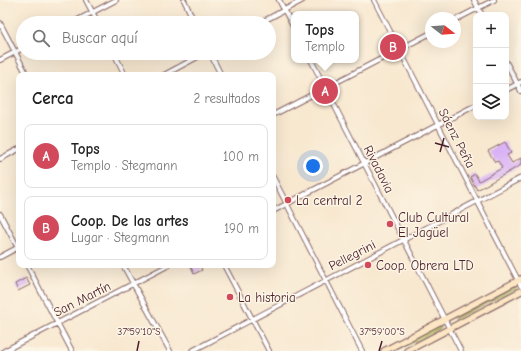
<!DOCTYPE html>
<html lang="es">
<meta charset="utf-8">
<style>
:root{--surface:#fff;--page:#f2f2f2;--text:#222;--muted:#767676;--line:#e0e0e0;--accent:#d1495b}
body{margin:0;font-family:"Comic Neue",sans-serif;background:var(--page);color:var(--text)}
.controls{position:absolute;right:12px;top:12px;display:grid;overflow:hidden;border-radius:8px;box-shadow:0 4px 16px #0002}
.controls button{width:36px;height:36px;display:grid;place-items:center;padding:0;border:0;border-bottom:1px solid var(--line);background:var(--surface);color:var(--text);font:20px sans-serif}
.compass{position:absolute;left:425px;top:12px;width:36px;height:36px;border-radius:50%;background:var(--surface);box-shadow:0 4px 16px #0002;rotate:107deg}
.you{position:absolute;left:313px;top:166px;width:14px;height:14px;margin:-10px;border:3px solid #fff;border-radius:50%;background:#1a73e8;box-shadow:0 0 0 6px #1a73e833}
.badge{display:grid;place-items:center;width:26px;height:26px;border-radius:50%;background:var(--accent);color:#fff;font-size:13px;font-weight:700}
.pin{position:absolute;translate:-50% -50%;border:2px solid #fff;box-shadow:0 1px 4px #0006}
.popup{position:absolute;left:291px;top:11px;width:68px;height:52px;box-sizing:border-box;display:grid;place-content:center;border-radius:8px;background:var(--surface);filter:drop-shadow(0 1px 3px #0005);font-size:13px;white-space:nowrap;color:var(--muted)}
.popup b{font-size:15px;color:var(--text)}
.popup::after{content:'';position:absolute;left:50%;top:100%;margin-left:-8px;border:8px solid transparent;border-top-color:var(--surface)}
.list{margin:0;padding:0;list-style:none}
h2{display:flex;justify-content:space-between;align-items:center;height:52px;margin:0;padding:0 16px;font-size:17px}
h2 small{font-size:13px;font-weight:400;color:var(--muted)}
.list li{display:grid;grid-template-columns:26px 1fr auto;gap:12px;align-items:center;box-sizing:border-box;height:64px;margin:0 8px 8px;padding:0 8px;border:1px solid var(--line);border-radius:8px}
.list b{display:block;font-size:15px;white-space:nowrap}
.list p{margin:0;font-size:13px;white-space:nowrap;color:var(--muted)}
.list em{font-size:13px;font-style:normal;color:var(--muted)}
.icon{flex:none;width:22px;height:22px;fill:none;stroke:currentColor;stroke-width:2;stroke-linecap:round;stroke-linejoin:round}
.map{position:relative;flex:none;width:521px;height:351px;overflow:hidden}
.search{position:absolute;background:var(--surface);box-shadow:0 4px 16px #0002;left:16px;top:16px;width:260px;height:44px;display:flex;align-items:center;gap:10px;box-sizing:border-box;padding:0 14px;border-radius:22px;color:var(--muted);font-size:15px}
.panel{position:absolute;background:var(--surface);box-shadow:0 4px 16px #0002;left:16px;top:72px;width:260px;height:196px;border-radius:8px}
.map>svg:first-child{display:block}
</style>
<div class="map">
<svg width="521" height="351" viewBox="0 0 521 351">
<rect width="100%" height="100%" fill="#fcf5e5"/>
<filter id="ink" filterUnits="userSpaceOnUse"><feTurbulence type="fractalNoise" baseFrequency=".025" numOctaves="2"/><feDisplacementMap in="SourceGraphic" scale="8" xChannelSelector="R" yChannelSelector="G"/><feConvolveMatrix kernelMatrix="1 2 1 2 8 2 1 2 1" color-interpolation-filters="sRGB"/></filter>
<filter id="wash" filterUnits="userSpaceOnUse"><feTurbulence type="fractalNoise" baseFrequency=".012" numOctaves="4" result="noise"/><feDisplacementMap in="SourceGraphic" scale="16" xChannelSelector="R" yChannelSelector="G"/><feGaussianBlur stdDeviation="0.9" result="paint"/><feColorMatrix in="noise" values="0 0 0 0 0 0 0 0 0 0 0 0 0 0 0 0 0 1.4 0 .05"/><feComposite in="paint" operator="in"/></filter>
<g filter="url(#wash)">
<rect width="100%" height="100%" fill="#f8e8d0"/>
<path fill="#bdca6b" stroke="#84744b" d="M514,286H516V289L454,320V317Z
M438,325L440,326V329L398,351H389Z"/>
<g id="blocks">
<path fill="#d8b0f7" d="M505,142L511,153L507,155L512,163L521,158V165L477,190L470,177L475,174L479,181L502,168L498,161L495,162L488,151Z
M190,265H200L202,270L194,274Z
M26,278L30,285L18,291L15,284Z"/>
</g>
</g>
<g filter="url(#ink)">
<use href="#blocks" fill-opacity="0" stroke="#876565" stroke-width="1"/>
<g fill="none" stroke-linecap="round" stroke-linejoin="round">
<g stroke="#876565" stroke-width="6">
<path id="street" d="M86,0L98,23
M184,0L195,23
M279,0L294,28
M374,0L521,286
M474,0L482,15
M455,20L494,0
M0,23L27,75
M72,23L116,0
M260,23L303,0
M114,53L125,75
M210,53L221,75
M0,60L23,48
M311,60L461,351
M506,62L521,91
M164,75L205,53
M506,90L521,82
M273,115L431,33
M0,159L19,149
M273,177L362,351
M273,211L476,105
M0,214L19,250
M0,257L19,247
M27,265L72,351
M123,265L170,351
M224,265L269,351
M4,351L169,265
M192,351L521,178"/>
</g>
<g stroke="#876565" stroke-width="8">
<path id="secondary" d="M384,351L521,279
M407,351L521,291"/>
</g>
<use href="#street" stroke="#fff" stroke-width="4"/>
<use href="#secondary" stroke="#fce6c4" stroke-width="5.5"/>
</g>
</g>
<path fill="none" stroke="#4a1f2b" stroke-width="1.5" d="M435,143L449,147M440,152L444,138M137,351L139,341M379,351L382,341"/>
<g fill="#d1495b" stroke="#fcf5e5" stroke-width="1.5">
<circle cx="288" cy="200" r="4"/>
<circle cx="390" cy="224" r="4"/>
<circle cx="368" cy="265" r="4"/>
<circle cx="230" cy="297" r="4"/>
</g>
<g text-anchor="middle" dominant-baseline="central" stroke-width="3" stroke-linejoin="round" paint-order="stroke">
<g font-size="13" fill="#4a1f2b" stroke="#fcf5e5">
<text transform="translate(457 138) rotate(63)">Sáenz Peña</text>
<text transform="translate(379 169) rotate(63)">Rivadavia</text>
<text transform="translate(352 255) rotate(-27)">Pellegrini</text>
<text transform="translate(82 299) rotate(-27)">San Martín</text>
</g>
<g font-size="13" fill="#4a1f2b" stroke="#fcf5e5" text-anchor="start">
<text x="296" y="200">La central 2</text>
<text x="398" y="217">Club Cultural<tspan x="398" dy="15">El Jagüel</tspan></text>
<text x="376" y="265">Coop. Obrera LTD</text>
<text x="238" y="297">La historia</text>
</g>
</g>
<g font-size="10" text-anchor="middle" fill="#4a1f2b" stroke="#fcf5e5" stroke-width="3" stroke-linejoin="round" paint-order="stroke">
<text x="139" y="335">37°59'10"S</text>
<text x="382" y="335">37°59'00"S</text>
</g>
</svg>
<div class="controls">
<button>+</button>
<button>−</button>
<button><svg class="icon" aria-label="layers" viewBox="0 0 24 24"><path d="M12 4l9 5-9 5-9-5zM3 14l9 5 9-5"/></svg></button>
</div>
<svg class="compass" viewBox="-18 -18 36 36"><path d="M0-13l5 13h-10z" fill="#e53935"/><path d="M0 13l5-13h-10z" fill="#767676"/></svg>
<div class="you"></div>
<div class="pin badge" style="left:325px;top:91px">A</div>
<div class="popup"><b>Tops</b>Templo</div>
<div class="pin badge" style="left:393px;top:47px">B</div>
<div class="search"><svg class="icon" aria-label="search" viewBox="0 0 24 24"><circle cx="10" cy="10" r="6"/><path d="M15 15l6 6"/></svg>Buscar aquí</div>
<section class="panel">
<h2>Cerca<small>2 resultados</small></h2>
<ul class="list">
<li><span class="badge">A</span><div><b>Tops</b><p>Templo · Stegmann</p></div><em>100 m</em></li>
<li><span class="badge">B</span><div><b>Coop. De las artes</b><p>Lugar · Stegmann</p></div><em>190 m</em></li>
</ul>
</section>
</div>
